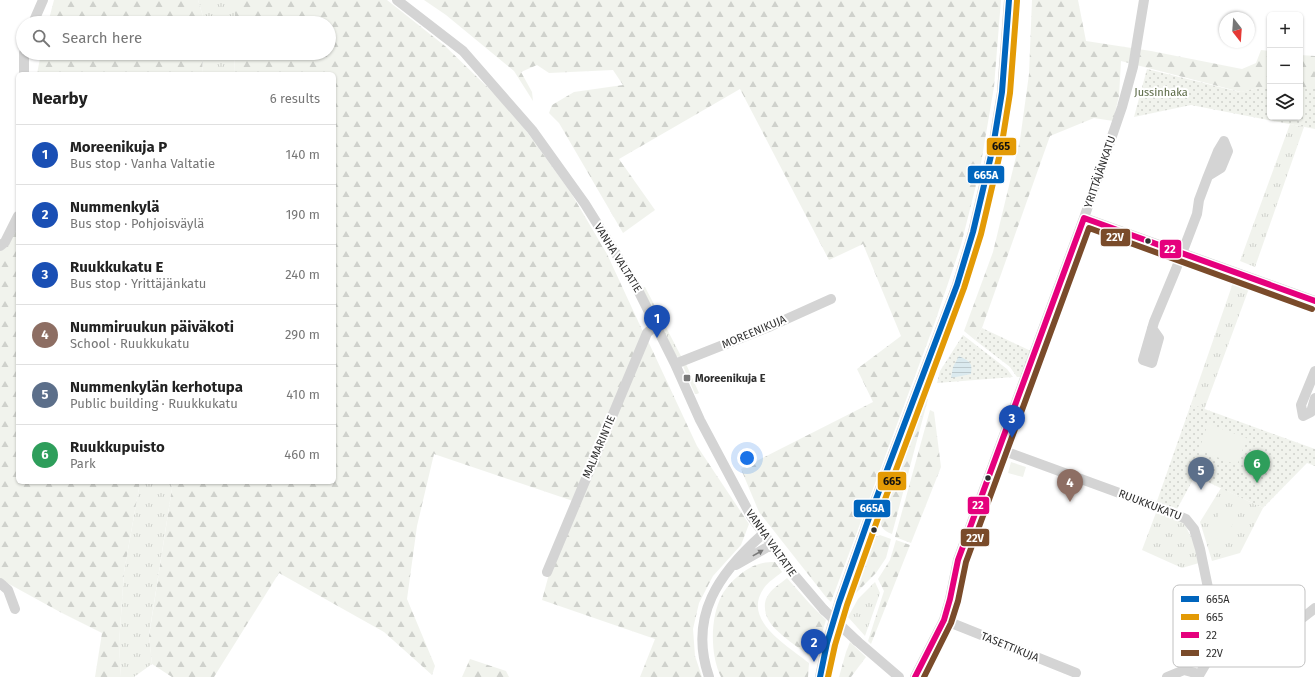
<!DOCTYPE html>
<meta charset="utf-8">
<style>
:root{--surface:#fff;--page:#f2f2f2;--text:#222;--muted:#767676;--line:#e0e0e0;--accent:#d93025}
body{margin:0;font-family:"Fira Sans",sans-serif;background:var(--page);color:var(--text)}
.controls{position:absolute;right:12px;top:12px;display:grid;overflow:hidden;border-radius:6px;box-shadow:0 1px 3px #0004}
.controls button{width:36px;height:36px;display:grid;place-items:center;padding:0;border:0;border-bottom:1px solid var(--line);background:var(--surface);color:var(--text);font:20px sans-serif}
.compass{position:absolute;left:1219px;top:12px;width:36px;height:36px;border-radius:50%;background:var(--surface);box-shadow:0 1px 3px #0004;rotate:163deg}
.you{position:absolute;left:747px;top:458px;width:14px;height:14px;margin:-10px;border:3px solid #fff;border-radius:50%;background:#1a73e8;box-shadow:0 0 0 6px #1a73e833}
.badge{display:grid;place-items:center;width:26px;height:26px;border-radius:50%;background:var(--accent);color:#fff;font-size:13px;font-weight:700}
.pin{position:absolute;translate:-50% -33px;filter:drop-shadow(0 1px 2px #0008)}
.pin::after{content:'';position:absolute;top:21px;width:14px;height:12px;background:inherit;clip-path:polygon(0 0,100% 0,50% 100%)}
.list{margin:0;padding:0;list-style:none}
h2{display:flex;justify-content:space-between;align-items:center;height:52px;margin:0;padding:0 16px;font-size:17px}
h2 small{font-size:13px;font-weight:400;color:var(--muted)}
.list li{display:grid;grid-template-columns:26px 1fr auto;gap:12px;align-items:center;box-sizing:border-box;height:60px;padding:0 16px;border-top:1px solid var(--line)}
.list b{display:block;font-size:15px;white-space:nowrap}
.list p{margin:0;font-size:13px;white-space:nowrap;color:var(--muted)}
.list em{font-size:13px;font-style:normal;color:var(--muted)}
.icon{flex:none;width:22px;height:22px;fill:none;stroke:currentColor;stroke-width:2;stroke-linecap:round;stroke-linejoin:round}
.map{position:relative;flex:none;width:1315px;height:677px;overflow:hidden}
.search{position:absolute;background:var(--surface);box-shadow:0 1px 3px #0004;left:16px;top:16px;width:320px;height:44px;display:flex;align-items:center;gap:10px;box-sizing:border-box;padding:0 14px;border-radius:22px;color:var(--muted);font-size:15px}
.panel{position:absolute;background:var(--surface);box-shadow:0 1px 3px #0004;left:16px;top:72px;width:320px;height:412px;border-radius:6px}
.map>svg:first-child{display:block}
</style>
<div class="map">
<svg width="1315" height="677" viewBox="0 0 1315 677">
<defs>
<pattern id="grass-tufts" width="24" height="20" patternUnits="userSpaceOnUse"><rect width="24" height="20" fill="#f1f3ed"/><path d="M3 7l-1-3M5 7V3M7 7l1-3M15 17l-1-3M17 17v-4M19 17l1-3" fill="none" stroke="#cfd1cc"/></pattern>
<pattern id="forest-firs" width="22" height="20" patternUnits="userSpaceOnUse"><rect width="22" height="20" fill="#f1f3ed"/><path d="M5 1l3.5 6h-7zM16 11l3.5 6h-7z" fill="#cfd1cc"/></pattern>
<pattern id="park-dots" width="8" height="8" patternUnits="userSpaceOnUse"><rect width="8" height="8" fill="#f1f3ed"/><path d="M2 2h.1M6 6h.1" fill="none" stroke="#cfd1cc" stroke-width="1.8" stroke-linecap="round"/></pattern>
<pattern id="water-rules" width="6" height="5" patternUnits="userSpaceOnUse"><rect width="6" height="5" fill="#dbeaef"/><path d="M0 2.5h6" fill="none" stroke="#bcc9cd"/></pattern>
</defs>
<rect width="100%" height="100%" fill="#fff"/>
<path fill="url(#grass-tufts)" d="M198,0H235V23H205Z
M203,53H235L234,74H202Z
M1290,124L1304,127L1255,267L1240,261Z
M1235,277L1251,283L1204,410L1191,404Z
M645,287L682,358H680L676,356L642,288Z
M686,364L699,393L697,394H695L683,366Z
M140,482H173L149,635L152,664L134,677H121L119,644L124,572Z
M1221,488L1263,508L1240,553L1212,561L1200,522Z
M1157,510L1184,523L1198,551L1199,563L1182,568L1142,550Z
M875,582L880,593L865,636L848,617L858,599Z"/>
<path fill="url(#forest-firs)" d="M54,0H198L205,23H48Z
M235,0H387L445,46L512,111L571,193L607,254L644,334L573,501L434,454L417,526L407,599L435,666L432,675L384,632L279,573L214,677H172L152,664L149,636L173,482H334V74H234L235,53H329V23H235Z
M424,0H1001L994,87L980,169L961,245L935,322L831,602L826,597L759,512L741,469L873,402L857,369L901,336L863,244L829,260L740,89L619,159L655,210L623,233L559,123L549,113L552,105L574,92L623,85L613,70L549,73L537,65L521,72L532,92L533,101L514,71L446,15Z
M1032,0H1078L1086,41L1151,51L1242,69L1256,63L1261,50L1270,51V88H1259L1241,92L1121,61L1119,96L1113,121L1094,118L1050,136L982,328L975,340L964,331L993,252L1020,140L1029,74Z
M41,53H203L202,74H37Z
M1300,55L1315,56V88H1300Z
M18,224V482H140L124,572L119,644L121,677H95L102,633L60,612L0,579V251L8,243Z
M648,341L697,446L749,524L741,545L713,576L699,603L693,629L695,656L702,677H640L655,639L542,600L549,574Z
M925,398L928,399L892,534C876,528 880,519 883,504L919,400Z
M930,410L934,412L941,467L911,543L895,537Z
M880,535L891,539L886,558L876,573L854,595L851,594L872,540L875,537Z
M896,540L910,545L871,644L868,641L884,591L878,579L890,560Z
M775,562L782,572C776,577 768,582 764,588C741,620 788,646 809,663L808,677H721C710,655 710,617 722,595C730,581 747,566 763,563C766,562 771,562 775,562Z
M787,578L810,604L826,620L814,659C802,650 776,633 769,621C765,615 763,604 767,597C771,589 780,584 787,578Z
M850,642L866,657L851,677H839L846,652Z
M470,659L506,671L509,677H462Z"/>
<path fill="url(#park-dots)" d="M1147,69L1240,92L1259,88H1270V117H1300V88H1315V129L1191,105L1134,117Z
M982,328L1031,351L1022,377H1017L1010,367L975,340Z
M963,335L1007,369L1013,377L937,383L940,371Z
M1191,404L1315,449V466L1307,463L1263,508L1195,476L1177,509L1157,501Z"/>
<path fill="#f1f3ed" d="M1208,424L1247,438L1237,465L1199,450Z
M1011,462L1026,467L1023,477L1008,473Z
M1223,506L1238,514L1224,542L1209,535Z"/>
<path fill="url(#water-rules)" d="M959,356C969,361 973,362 971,374L951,378L953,367Z"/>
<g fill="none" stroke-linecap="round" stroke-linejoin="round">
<path stroke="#d4d4d4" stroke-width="10" d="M397,0L463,51L532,130L585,204L636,286L675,364L700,420L751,516L790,570L824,610
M33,23L43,0
M24,74V53
M1084,218L1315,301
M0,246L5,242L18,216
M1152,328L1159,338L1152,363L1143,360L1154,322L1176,269L1197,214L1199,200L1208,176L1221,168L1228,151L1224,141L1218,151L1208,176
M675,364L771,326L831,299
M1315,371L1301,405L1303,416L1311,412L1315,398
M999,449L1163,509L1186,519L1194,529L1200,549L1220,646L1214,650L1198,677
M736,565L771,545
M547,572L647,333L656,325
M0,583L8,590L15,609
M944,620L1076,673
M857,641L899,677
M1220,646C1261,640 1283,636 1315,608
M709,677C688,616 719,573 763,534
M820,677L827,643L839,603L870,515L957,285L973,232L993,147L1002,92L1009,0
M915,677L944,620L950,599L958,560L1084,218L1122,107L1133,67L1144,0
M1167,677L1184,670L1199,674"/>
<path stroke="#d4d4d4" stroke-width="10" d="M824,610L857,641"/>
<g stroke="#fff" stroke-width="9">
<path id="bus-1" d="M820,677L827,643L839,603L870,515L957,285L973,232L993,147L1002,92L1009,0"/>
</g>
<g stroke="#fff" stroke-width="9">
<path id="bus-2" d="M828,677L835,645L847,605L878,518L964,288L981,234L1001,149L1010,93L1017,1"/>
</g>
<g stroke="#fff" stroke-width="9">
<path id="bus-3" d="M915,677L944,620L950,599L958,560L1084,218L1315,301"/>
</g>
<g stroke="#fff" stroke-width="9">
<path id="bus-4" d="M924,677L951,623L958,601L966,562L1089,228L1312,309"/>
</g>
<use href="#bus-1" stroke="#0065bd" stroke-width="6"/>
<use href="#bus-2" stroke="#e39a05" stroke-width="6"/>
<use href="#bus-3" stroke="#e5007d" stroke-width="6"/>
<use href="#bus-4" stroke="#7a4b2a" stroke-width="6"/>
</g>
<defs><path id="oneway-solid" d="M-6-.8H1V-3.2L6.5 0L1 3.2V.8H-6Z"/></defs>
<use fill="#797979" href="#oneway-solid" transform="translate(758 553) rotate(-29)"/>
<g fill="#2f2f2f" stroke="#fff" stroke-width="1.5">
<circle cx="1148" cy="241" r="3.5"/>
<circle cx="988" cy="478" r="3.5"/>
<circle cx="874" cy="530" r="3.5"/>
</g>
<rect fill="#787878" stroke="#fff" stroke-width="1.5" x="683" y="374" width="8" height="8" rx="2"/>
<g text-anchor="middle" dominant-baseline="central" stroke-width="4" stroke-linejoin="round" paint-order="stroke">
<g font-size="11" fill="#576641" stroke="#fff">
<text x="1161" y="92">Jussinhaka</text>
</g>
<g font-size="11" fill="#2f2f2f" stroke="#fff">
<text transform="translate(1100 172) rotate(-71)">YRITTÄJÄNKATU</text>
<text transform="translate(618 258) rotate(58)">VANHA VALTATIE</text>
<text transform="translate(754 332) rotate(-23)">MOREENIKUJA</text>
<text transform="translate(599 447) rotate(-67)">MALMARINTIE</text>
<text transform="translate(1150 505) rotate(21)">RUUKKUKATU</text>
<text transform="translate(771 543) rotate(55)">VANHA VALTATIE</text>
<text transform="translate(1010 647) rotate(22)">TASETTIKUJA</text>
</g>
<g font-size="11" font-weight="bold" fill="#2f2f2f" stroke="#fff" text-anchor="start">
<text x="695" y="378">Moreenikuja E</text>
</g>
</g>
<rect x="1173" y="585" width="132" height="82" rx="6" fill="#fff" stroke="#c1c1c1" stroke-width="1"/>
<rect x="1181" y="596" width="18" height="6" fill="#0065bd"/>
<rect x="1181" y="614" width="18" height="6" fill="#e39a05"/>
<rect x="1181" y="632" width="18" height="6" fill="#e5007d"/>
<rect x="1181" y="650" width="18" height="6" fill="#7a4b2a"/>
<g font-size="11" fill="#2f2f2f">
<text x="1206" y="603">665A</text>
<text x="1206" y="621">665</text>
<text x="1206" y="639">22</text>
<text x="1206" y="657">22V</text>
</g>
<g stroke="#fff" stroke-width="1.5">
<rect x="986" y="137" width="31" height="19" rx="4" fill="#e39a05"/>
<rect x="967" y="165" width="38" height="19" rx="4" fill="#0065bd"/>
<rect x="1100" y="228" width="31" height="19" rx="4" fill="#7a4b2a"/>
<rect x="1159" y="239" width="23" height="20" rx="4" fill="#e5007d"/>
<rect x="877" y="471" width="30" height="20" rx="4" fill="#e39a05"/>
<rect x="967" y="496" width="23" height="19" rx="4" fill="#e5007d"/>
<rect x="853" y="499" width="38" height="19" rx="4" fill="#0065bd"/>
<rect x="960" y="528" width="30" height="19" rx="4" fill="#7a4b2a"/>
</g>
<g font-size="11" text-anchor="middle" font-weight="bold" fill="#fff">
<text x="986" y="179">665A</text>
<text x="1115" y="241">22V</text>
<text x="1170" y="253">22</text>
<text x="978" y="509">22</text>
<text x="872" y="512">665A</text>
<text x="975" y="542">22V</text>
</g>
<g font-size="11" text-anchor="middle" font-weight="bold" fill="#111">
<text x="1001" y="150">665</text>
<text x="892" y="485">665</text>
</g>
</svg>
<div class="controls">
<button>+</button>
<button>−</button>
<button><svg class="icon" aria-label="layers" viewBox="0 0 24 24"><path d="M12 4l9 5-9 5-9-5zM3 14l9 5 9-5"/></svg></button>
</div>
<svg class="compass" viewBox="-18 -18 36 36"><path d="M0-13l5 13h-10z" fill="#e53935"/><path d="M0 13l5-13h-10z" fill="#767676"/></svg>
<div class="you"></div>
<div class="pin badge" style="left:657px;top:338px;background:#1a4fb4">1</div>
<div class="pin badge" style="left:814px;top:662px;background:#1a4fb4">2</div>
<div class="pin badge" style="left:1012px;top:438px;background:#1a4fb4">3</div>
<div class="pin badge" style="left:1070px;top:502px;background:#8d6e63">4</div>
<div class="pin badge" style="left:1201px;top:490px;background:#5c6f8a">5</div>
<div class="pin badge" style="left:1257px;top:483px;background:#2e9e5b">6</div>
<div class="search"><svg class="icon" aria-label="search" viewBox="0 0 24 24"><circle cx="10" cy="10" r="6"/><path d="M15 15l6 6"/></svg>Search here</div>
<section class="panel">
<h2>Nearby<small>6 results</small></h2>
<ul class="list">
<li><span class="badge" style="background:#1a4fb4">1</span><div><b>Moreenikuja P</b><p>Bus stop · Vanha Valtatie</p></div><em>140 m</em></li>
<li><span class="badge" style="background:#1a4fb4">2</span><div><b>Nummenkylä</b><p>Bus stop · Pohjoisväylä</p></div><em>190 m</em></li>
<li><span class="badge" style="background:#1a4fb4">3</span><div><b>Ruukkukatu E</b><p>Bus stop · Yrittäjänkatu</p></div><em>240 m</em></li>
<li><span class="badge" style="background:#8d6e63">4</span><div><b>Nummiruukun päiväkoti</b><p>School · Ruukkukatu</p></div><em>290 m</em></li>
<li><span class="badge" style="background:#5c6f8a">5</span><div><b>Nummenkylän kerhotupa</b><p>Public building · Ruukkukatu</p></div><em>410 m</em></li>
<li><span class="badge" style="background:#2e9e5b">6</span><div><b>Ruukkupuisto</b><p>Park</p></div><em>460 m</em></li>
</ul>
</section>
</div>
